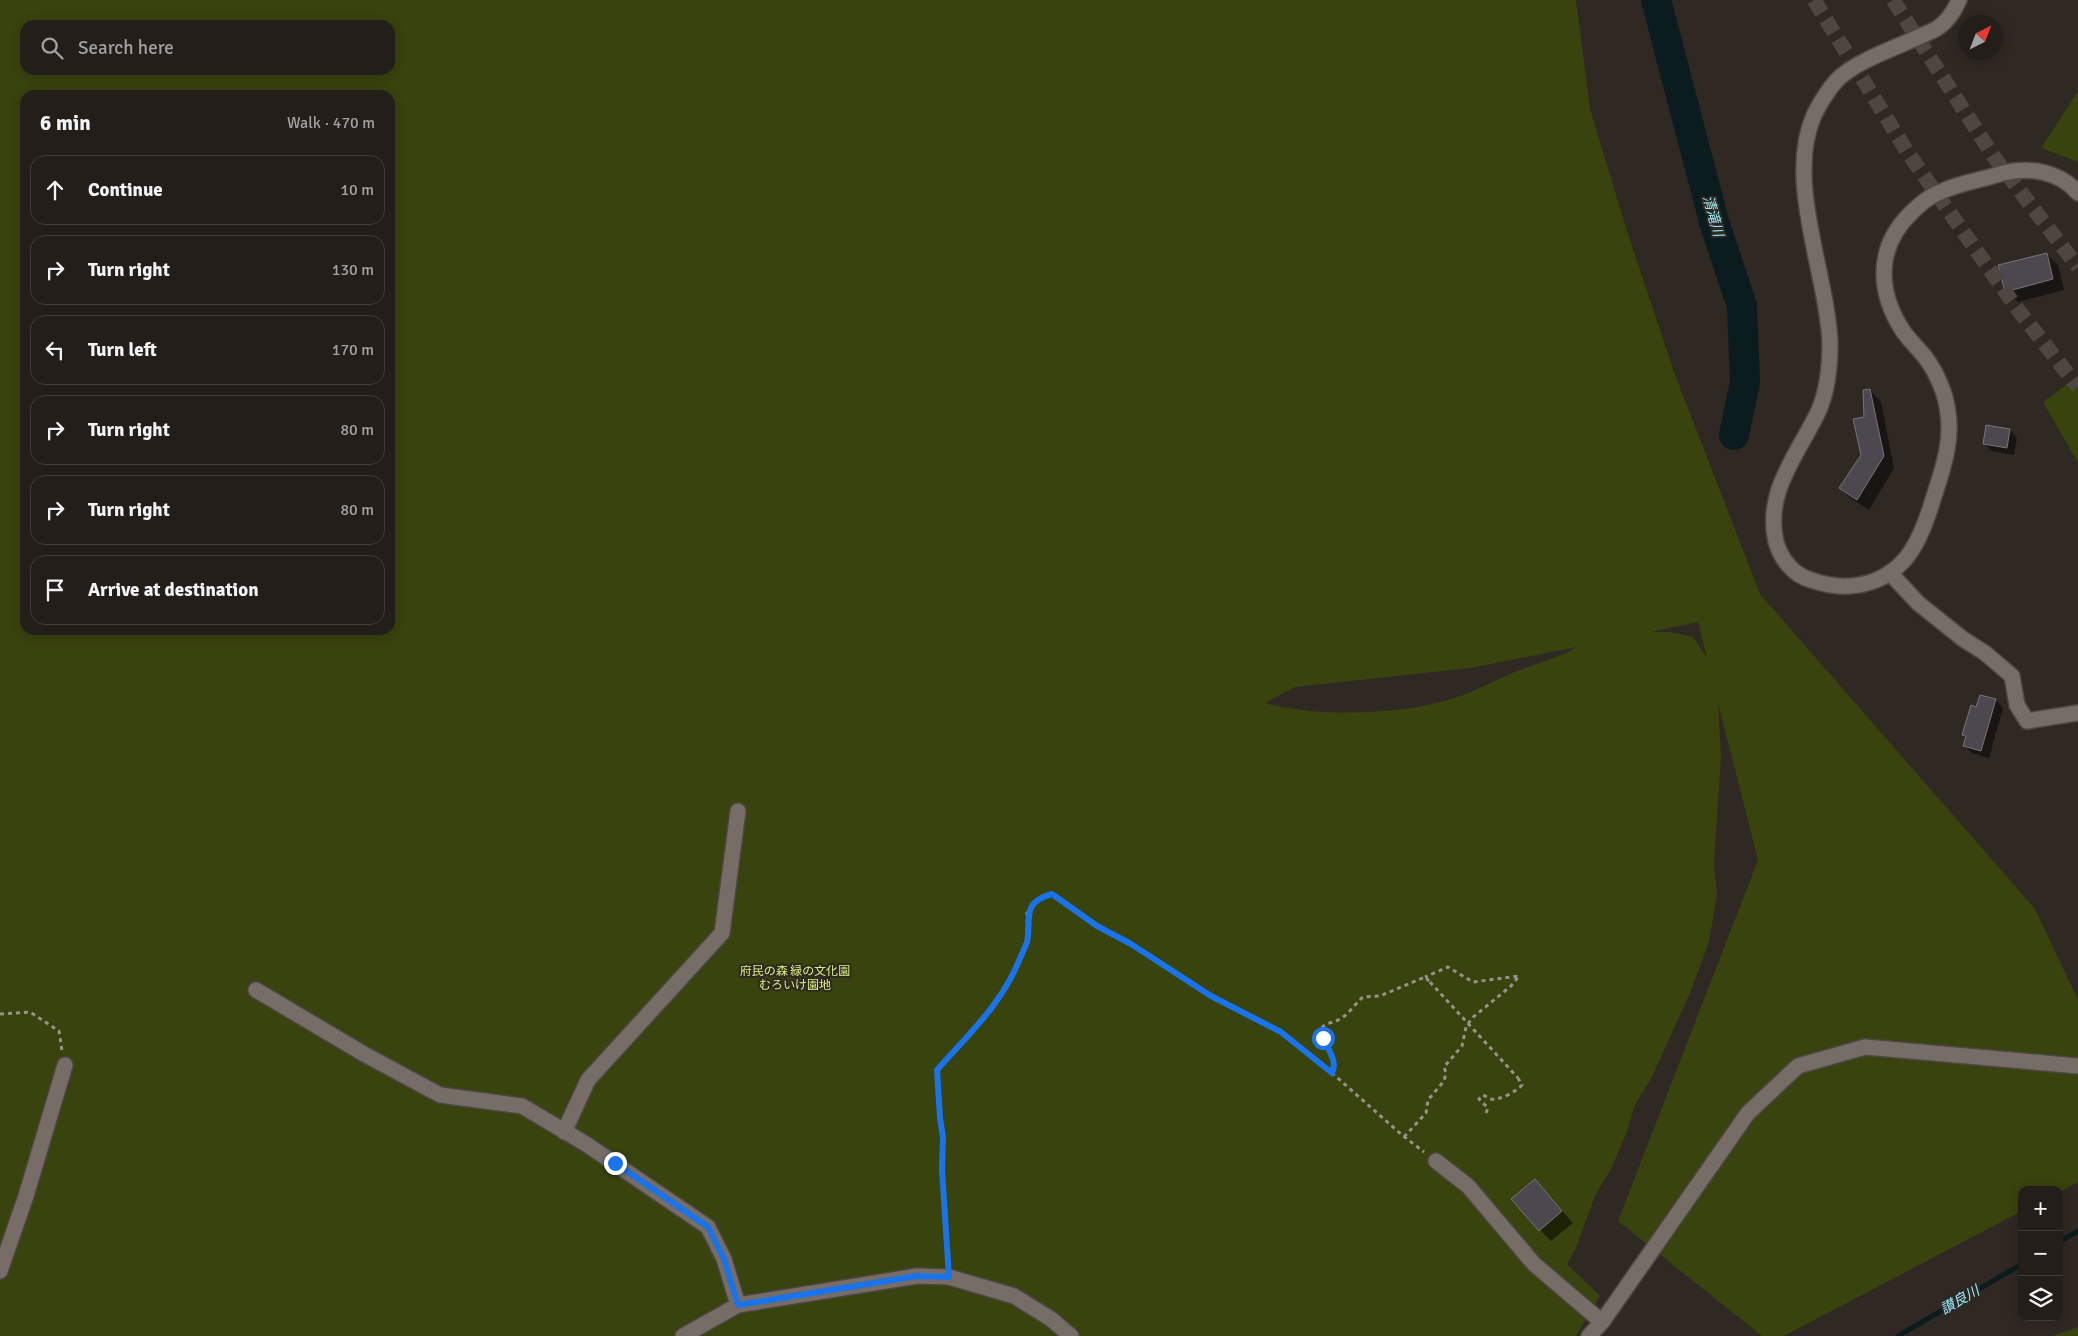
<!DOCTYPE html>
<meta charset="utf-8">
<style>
:root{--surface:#241e1a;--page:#302b27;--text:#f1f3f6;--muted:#a3a2a2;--line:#413c39}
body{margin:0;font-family:Signika,"Noto Sans JP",sans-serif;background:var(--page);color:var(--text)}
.controls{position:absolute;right:15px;bottom:15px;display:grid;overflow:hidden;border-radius:10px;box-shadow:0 2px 12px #0003}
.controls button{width:45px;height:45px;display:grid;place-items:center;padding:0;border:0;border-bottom:1px solid var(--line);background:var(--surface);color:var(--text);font:25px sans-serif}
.compass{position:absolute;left:1958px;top:15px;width:45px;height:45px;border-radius:50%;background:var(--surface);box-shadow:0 2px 12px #0003;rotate:42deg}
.stop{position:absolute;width:15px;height:15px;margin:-11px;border:4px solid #1a73e8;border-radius:50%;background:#fff}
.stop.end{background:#1a73e8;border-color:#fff;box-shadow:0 1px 5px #0008}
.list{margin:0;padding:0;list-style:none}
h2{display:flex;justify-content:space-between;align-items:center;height:65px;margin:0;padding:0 20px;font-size:21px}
h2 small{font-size:16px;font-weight:400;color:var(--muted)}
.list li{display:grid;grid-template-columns:32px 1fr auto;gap:15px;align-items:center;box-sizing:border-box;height:70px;margin:0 10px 10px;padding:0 10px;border:1px solid var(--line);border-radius:15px}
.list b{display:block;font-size:19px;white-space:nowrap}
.list em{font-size:16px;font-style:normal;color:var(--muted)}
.icon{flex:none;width:28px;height:28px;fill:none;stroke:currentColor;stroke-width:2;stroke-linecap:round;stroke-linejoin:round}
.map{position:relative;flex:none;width:2078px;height:1336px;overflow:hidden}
.search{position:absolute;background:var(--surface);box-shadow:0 2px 12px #0003;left:20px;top:20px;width:375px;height:55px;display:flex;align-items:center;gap:12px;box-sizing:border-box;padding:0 18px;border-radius:15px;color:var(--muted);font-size:19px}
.panel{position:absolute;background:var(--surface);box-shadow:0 2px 12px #0003;left:20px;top:90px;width:375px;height:545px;border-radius:15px}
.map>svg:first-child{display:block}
</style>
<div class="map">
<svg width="2078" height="1336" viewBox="0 0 2078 1336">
<rect width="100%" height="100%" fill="#302823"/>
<path fill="#39430d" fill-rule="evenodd" d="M0,0H1576L1590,109L1627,231L1674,372L1760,594L2035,909L2078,1000V1182L2059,1192V1190H2022V1211L1784,1336H1762L1618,1221L1758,860L1718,703L1721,757L1714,864L1717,895L1709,942L1690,993L1651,1079L1635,1105L1626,1134L1611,1169L1595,1196L1576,1248L1567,1264L1600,1296L1576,1336H0ZM25,25H390V70H25ZM25,95H390V630H25ZM1698,622L1707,658L1693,637L1669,632H1651ZM1577,647C1563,656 1535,664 1517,671C1497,679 1478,690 1458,697C1403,715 1320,718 1265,703L1295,687L1471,668Z
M2078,91V162L2041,148Z
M2078,376V463L2043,402Z
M2078,1327V1336H2053Z"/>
<path fill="#0007" d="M2046,254L2058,265L2064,290L2018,302L2006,291Z
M1870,390L1881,402L1894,468L1869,510L1852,499L1840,488L1862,455Z
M2010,430L2017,438L2014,455L1992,451L1984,443Z
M1996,700L2003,708L1989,758L1972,753L1965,746L1967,738L1963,734Z
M1535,1180L1573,1223L1551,1241L1540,1230Z"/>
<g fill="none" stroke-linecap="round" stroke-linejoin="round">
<path stroke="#0b1c1f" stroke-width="5" d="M2059,1242L2078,1231
M1898,1336L2022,1264"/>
<path stroke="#0b1c1f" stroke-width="30" d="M1656,0L1715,225L1742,306L1745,382L1734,435"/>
</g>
<path fill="#4d474f" stroke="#79737c" d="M2047,253L2053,279L2005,292L1998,265Z
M1870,389L1884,456L1857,500L1839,488L1861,455L1853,419L1864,417L1863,390Z
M1986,425L2010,429L2007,448L1983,444Z
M1980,695L1996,699L1981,751L1963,746L1966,736L1962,735L1971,705L1976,707Z
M1535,1179L1562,1211L1539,1231L1511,1199Z"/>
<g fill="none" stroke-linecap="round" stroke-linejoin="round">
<path stroke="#4e4641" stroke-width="15" stroke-dasharray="15 8" stroke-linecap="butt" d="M1814,0L1908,153L2016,307L2078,387
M1893,0L1994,157L2078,267"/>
<g stroke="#4d4642" stroke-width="18">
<path id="minor" d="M1959,0C1955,9 1948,21 1939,27C1934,31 1926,33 1921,36C1895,48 1856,61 1837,80C1828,90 1820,103 1814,115C1785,181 1827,272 1830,343C1830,365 1828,389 1819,410C1799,453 1764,491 1776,542C1781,559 1793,575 1811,580C1831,587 1850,589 1871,582C1907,570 1920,540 1931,506C1940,476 1953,445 1948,413C1946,394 1937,373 1925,357C1918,348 1909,340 1903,331C1877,291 1876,247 1911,213C1919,205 1928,197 1938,193C1958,183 1982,180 2003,173C2030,166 2060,172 2078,193
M1891,574L1918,603L1963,639L1985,653L2012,676L2017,705L2027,721L2078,713
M256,990L364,1054L440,1095L522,1106L586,1144L708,1227L724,1259L738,1305
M564,1132L588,1080L722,933L738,811
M1436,1161L1468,1186L1534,1264L1602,1322
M0,1271L26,1196L65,1065
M683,1336L738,1305L917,1276L949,1277L1014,1296L1051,1319L1071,1336
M1589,1336L1602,1322L1748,1113L1798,1066L1865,1047L2078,1066"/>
</g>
<path stroke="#98918d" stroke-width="3" stroke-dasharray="4 4" stroke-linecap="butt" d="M0,1014L30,1012L59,1031L62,1051
M1332,1073C1340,1057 1317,1044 1322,1028C1324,1023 1332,1023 1336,1021C1347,1017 1354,1005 1363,997L1380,996L1425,977L1430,982
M1486,1113L1488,1108L1479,1099L1483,1095C1486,1096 1488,1098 1491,1099C1499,1101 1517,1091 1522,1085L1518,1078
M1404,1137L1426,1113L1428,1100L1444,1081L1446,1073L1444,1067L1462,1046L1466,1027L1472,1018L1511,986L1519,976L1473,982L1448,967L1425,977
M948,1261L942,1170L943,1137L940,1119L937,1070L978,1025L1011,980L1027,943V913L1041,897L1052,894L1097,926L1131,944L1211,996L1281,1032L1332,1073L1402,1135L1424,1152"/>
<use href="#minor" stroke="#766d67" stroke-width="15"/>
<path stroke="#98918d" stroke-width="3" stroke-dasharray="4 4" stroke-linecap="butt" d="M1430,982L1518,1078"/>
</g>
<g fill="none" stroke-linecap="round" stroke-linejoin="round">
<path stroke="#1a73e8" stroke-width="6" d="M615,1163L708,1227L724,1259L738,1305L917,1276L949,1277L942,1170L943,1137L940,1118L937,1070C971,1031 1001,1006 1021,956C1023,952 1025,947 1027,942C1032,919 1020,903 1052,894L1097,926L1131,944L1211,996L1281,1032L1332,1073C1338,1062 1328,1049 1323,1038"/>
</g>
<g text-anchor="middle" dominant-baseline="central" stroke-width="4" stroke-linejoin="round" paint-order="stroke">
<g font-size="12" fill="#d8f37d" stroke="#302823">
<text x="795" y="971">府民の森 緑の文化園<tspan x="795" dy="14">むろいけ園地</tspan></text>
</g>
<g font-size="14" font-style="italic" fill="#96effe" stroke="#302823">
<text transform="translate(1713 216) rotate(74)">清滝川</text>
<text transform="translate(1960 1300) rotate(-30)">讃良川</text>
</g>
</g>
</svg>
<div class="controls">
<button>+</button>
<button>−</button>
<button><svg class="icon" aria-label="layers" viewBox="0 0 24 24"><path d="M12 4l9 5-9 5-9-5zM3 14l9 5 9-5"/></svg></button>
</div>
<svg class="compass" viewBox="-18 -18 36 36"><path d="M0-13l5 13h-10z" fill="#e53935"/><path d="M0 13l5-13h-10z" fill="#a3a2a2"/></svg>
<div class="stop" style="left:1323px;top:1038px"></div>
<div class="stop end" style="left:615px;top:1163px"></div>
<div class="search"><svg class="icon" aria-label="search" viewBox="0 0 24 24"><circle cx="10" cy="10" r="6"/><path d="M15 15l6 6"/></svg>Search here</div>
<section class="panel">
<h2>6 min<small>Walk · 470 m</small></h2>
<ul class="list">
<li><svg class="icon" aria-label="ahead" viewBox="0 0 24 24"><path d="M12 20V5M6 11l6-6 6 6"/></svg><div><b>Continue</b></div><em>10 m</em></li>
<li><svg class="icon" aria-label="right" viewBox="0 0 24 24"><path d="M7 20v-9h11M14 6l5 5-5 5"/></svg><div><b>Turn right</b></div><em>130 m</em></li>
<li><svg class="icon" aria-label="left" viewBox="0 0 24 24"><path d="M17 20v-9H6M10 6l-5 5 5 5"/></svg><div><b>Turn left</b></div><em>170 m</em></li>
<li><svg class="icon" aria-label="right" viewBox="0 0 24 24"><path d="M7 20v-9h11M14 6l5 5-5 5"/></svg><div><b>Turn right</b></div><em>80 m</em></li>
<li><svg class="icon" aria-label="right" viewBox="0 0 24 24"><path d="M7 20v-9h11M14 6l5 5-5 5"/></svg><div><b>Turn right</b></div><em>80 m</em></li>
<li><svg class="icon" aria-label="arrive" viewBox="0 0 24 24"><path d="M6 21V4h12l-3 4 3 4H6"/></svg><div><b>Arrive at destination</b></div></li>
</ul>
</section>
</div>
